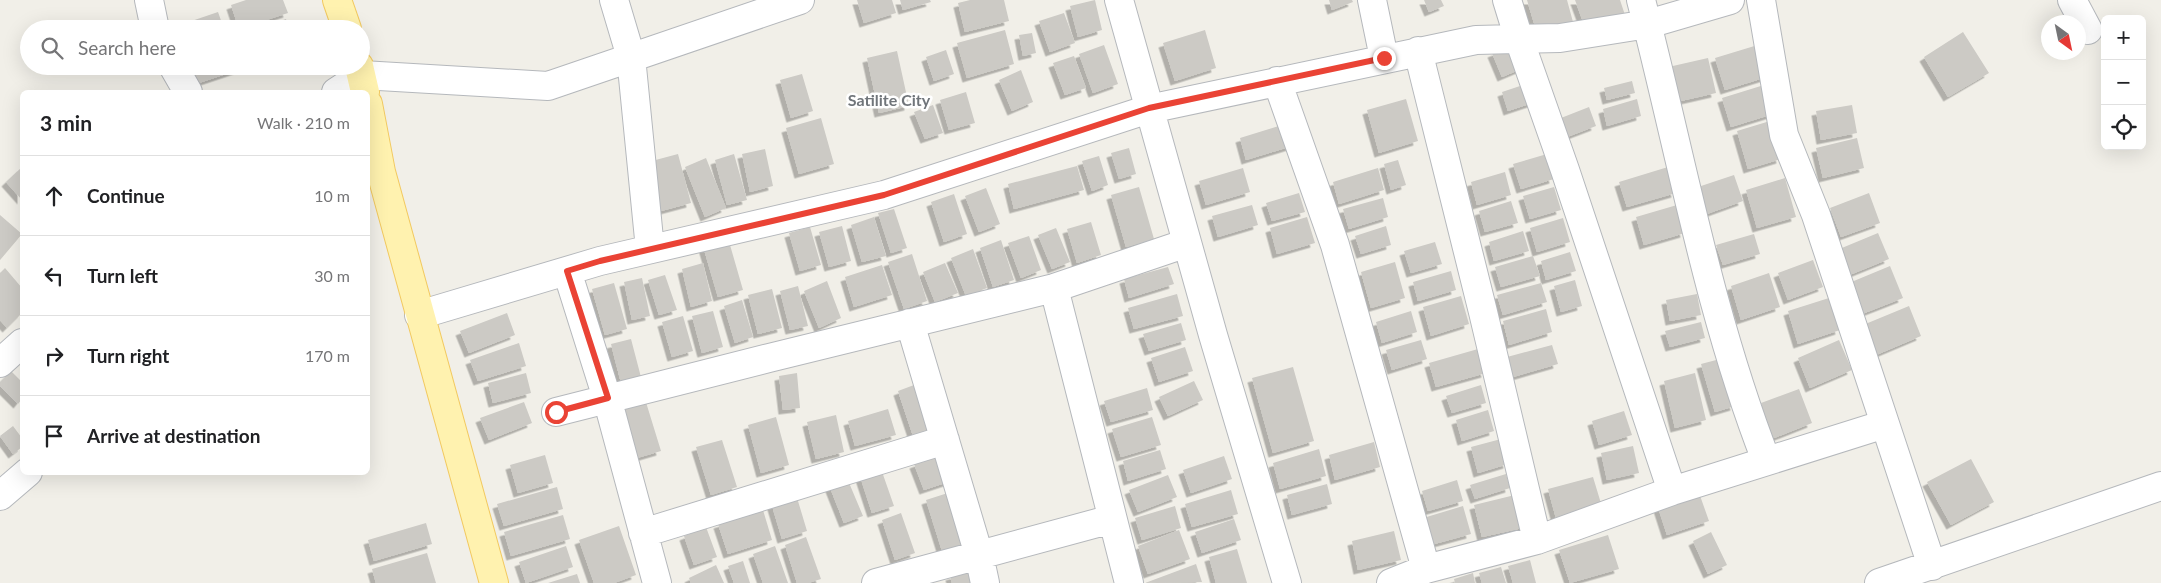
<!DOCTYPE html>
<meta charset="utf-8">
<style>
:root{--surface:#fff;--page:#f6f6f6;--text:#202124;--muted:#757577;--line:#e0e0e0}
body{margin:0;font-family:Lato,sans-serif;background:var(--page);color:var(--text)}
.controls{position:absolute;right:15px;top:15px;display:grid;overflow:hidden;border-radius:8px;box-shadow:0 5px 20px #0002}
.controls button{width:45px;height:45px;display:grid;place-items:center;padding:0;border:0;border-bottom:1px solid var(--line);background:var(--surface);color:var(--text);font:25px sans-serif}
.compass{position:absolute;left:2041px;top:15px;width:45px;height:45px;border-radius:50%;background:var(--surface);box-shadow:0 5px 20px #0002;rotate:147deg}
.stop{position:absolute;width:15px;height:15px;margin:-11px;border:4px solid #ea4335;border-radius:50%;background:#fff}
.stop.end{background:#ea4335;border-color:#fff;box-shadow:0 1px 5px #0008}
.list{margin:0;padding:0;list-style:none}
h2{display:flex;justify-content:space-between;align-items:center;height:65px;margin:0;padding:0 20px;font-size:21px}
h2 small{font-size:16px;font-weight:400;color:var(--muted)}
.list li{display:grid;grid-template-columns:32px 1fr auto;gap:15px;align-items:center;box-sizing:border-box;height:80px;padding:0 20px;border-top:1px solid var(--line)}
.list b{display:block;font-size:19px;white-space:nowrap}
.list em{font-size:16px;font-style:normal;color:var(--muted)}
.icon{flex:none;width:28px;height:28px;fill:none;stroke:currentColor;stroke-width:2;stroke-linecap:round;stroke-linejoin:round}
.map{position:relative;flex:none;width:2161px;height:583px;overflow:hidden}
.search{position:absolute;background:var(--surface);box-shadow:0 5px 20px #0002;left:20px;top:20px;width:350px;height:55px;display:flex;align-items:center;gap:12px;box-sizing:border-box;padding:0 18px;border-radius:28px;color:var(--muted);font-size:19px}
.panel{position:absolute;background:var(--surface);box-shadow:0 5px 20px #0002;left:20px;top:90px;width:350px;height:385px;border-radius:8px}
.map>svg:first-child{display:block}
</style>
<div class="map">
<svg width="2161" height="583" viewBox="0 0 2161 583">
<defs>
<filter id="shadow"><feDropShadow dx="-4.5" dy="4.5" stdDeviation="0" flood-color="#0004"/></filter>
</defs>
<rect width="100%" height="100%" fill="#f1efe8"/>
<path fill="#cccac5" filter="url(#shadow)" d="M246,0H283L288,13L239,29L231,5Z
M857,0H892L896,13L864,23Z
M900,0H930L931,2L903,10Z
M970,0H1004L1009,21L965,32L958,3Z
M1095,0L1102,30L1078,37L1070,6Z
M1329,0H1352L1353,2L1332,10Z
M1424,0H1441L1444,6L1429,12Z
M1527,0H1567L1573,22L1537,33Z
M1575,0H1620L1625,15L1586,30Z
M218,12L224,29H171V28Z
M1064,13L1075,43L1050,52L1039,21Z
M286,19L289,29H260V28Z
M1005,30L1014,64L967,78L957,43Z
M1205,30L1216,68L1175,81L1163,43Z
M1963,32L1989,73L1948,97L1924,57Z
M1032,33L1036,53L1023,56L1019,35Z
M1761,44L1770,76L1725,90L1715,58Z
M1104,45L1118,84L1093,93L1079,54Z
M1511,46L1521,69L1502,77L1492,53Z
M946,50L954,74L934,81L926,57Z
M897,51L909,106L879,113L867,58Z
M1074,56L1086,88L1065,95L1053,63Z
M1708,58L1716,93L1672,103L1664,68Z
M190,66H237L238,70L196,84Z
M1021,70L1033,102L1012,111L999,80Z
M802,74L813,111L791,118L780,80Z
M1632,81L1635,93L1607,100L1604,88Z
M1529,83L1535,102L1508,111L1502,92Z
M1764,85L1773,114L1731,127L1722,98Z
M966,92L975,123L949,130L940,100Z
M1406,99L1418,141L1379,153L1367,110Z
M1637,99L1641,116L1607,126L1603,109Z
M933,105L943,133L925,139L914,112Z
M1852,105L1857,133L1821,140L1816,111Z
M1589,107L1596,126L1567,137L1561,118Z
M821,118L834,164L799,174L786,128Z
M1770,121L1781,159L1748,169L1737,131Z
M1285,124L1292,146L1246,160L1240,138Z
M1857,138L1864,168L1823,178L1816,148Z
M1129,148L1136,174L1119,179L1111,153Z
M765,149L773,186L750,192L742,154Z
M678,154L691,203L661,211L648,162Z
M734,154L747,200L727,205L715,160Z
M1547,154L1554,179L1521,189L1513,164Z
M1099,156L1108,185L1092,191L1082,161Z
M706,158L726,208L705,217L685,167Z
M1398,160L1406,185L1391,190L1384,164Z
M1077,166L1084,190L1014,209L1008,184Z
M22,167V200L6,182Z
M1668,167L1676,193L1627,207L1619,182Z
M1243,168L1250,192L1206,205L1199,181Z
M1378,168L1384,190L1339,204L1333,182Z
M1505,172L1511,195L1477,205L1471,182Z
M1734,175L1743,201L1704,215L1695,188Z
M1785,178L1796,217L1757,228L1746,190Z
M1139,187L1154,239L1126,247L1111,195Z
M1554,187L1561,210L1530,219L1523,196Z
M986,188L1000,224L979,232L965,196Z
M1299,193L1305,212L1272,221L1266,203Z
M1869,193L1880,223L1841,237L1830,208Z
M954,194L967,234L944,242L931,202Z
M1383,198L1388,217L1349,229L1343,209Z
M1511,201L1518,223L1485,232L1479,211Z
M1252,205L1258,225L1218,237L1212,216Z
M1677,205L1685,233L1644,245L1636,217Z
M894,209L907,248L891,253L878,213Z
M0,215L22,234L0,260Z
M874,217L886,256L862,262L851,225Z
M1307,217L1315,243L1277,254L1270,228Z
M1563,218L1570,242L1537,252L1530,228Z
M1091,222L1101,255L1077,263L1067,229Z
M842,226L851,261L829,267L819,232Z
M1386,226L1391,245L1361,254L1355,236Z
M810,227L821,265L800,271L789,233Z
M1056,228L1070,262L1052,269L1038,235Z
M1523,231L1529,251L1494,261L1489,242Z
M1878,233L1889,259L1847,276L1837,250Z
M1754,234L1760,254L1723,265L1716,245Z
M1029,236L1041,270L1021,278L1008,243Z
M728,238L743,290L718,297L703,246Z
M1001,240L1014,280L993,287L980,248Z
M1435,242L1442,264L1411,273L1404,251Z
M973,249L987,288L966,296L951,258Z
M1570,252L1576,271L1546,280L1541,261Z
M912,254L927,301L904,309L888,262Z
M1533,256L1540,276L1501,287L1495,267Z
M1813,260L1823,287L1788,300L1778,273Z
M1395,262L1405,298L1371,308L1361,272Z
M703,263L712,301L691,307L682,269Z
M945,263L958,293L935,302L923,272Z
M882,265L892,295L854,307L845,277Z
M1890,266L1903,298L1862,314L1849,283Z
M1168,267L1174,284L1129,298L1124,279Z
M5,268L22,288V313L7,328L0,320V273Z
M1451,271L1456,290L1418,301L1413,282Z
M1769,273L1780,307L1741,320L1731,286Z
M665,275L677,310L659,315L648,280Z
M642,278L650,316L632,320L624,282Z
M1575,280L1582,306L1561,312L1554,286Z
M827,281L841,318L819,328L804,291Z
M614,283L627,329L605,335L592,289Z
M1541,283L1547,302L1503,315L1497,295Z
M798,286L808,326L790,330L780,291Z
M772,289L782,328L758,334L748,295Z
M1177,294L1183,316L1134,329L1128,308Z
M1697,294L1701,315L1670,321L1666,300Z
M1461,296L1469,324L1431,336L1423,307Z
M1829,298L1840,330L1798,344L1788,311Z
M742,300L753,337L735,343L724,306Z
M1909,306L1921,336L1876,355L1863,325Z
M1546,309L1552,332L1509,345L1503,321Z
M713,311L723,347L702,353L692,316Z
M1411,311L1417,332L1382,343L1376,322Z
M507,313L515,335L469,353L460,331Z
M683,316L693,351L672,357L662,322Z
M1701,322L1705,338L1670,347L1665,331Z
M1181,323L1186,340L1149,351L1143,334Z
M631,339L642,381L622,387L611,344Z
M1421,340L1427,359L1392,370L1386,350Z
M1839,340L1852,370L1810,388L1798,358Z
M519,343L526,366L478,381L470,360Z
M1552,345L1558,364L1513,377L1507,357Z
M1185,347L1193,371L1159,382L1151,358Z
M1478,349L1486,373L1436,387L1429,363Z
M1720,359L1735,406L1715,412L1701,364Z
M1293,367L1314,441L1273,453L1252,378Z
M11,371L22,382V399L18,404L0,386V382Z
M526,373L531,393L493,403L488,383Z
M797,373L800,408L783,410L779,376Z
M1695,373L1706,420L1675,428L1664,381Z
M1194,381L1203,400L1168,416L1159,397Z
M922,382L938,431L914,439L898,391Z
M1481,385L1486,403L1452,413L1446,396Z
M1147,388L1153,410L1111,422L1104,401Z
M1799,389L1812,423L1774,438L1761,403Z
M645,399L661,451L637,458L621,407Z
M524,402L532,423L489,440L480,418Z
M888,409L896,435L855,446L848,421Z
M1488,410L1494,431L1462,441L1456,420Z
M1624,411L1632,435L1599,445L1592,421Z
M836,415L844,452L816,459L807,422Z
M776,417L789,465L761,473L748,425Z
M1152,417L1161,445L1121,457L1112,429Z
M13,426L22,438V447L13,454L0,436Z
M1501,439L1508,464L1478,473L1471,447Z
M722,440L737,487L711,495L696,447Z
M1374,442L1380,467L1335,480L1329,455Z
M1633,446L1639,473L1607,480L1601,453Z
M1319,449L1326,476L1280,489L1273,463Z
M1160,450L1166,469L1128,481L1123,461Z
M941,454L951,481L924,490L914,464Z
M545,455L553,483L518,493L510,465Z
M1224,456L1232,479L1191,493L1183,470Z
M1971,459L1994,502L1951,525L1927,482Z
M880,466L894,506L872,513L859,473Z
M1506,474L1510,488L1475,499L1470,485Z
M1168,475L1177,497L1138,512L1129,490Z
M1593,477L1603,510L1557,522L1548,489Z
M847,478L863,516L844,523L829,485Z
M1457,480L1463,501L1428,511L1422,491Z
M1327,484L1332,504L1292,515L1287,495Z
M557,487L563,509L504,526L497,504Z
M1231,490L1238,514L1192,527L1185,504Z
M1698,490L1709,521L1667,535L1657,504Z
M795,491L807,531L782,539L770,499Z
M954,491L970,542L942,551L926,500Z
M1519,494L1527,527L1482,537L1474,505Z
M1175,506L1181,528L1142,540L1135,518Z
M1463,506L1471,534L1427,546L1420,519Z
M763,510L772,540L728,554L718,524Z
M901,513L915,553L895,560L882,520Z
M563,515L570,539L511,556L504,532Z
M1234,519L1241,540L1202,553L1195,532Z
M426,523L432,544L374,561L368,540Z
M619,526L636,575L614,583H594L579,540Z
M706,527L717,557L694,565L684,536Z
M1179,530L1190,559L1148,574L1138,546Z
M1394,531L1401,560L1358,570L1352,541Z
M1711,532L1727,565L1708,574L1693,541Z
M1608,535L1619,569L1570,583L1559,550Z
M806,537L821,579L808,583H797L785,545Z
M566,546L573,567L526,583L519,562Z
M775,546L788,583H763L753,554Z
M1237,549L1247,583H1216L1209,557Z
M427,553L436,583H376L372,569Z
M1530,560L1536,583H1513L1508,566Z
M743,561L750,583H734L728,566Z
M1196,564L1202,582L1145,583Z
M716,565L724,583H691L689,578Z
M1501,567L1506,583H1482L1479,573Z
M972,570L975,583H952L950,576Z
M1473,573L1475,583H1455L1454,579Z
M577,574L580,583H548Z"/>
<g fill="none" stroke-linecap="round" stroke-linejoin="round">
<g stroke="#b5b8bc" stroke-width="30">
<path id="minor" d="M149,0L155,29
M614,0L631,57L650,249
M1119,0L1213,335L1287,583
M1372,0L1384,58
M1507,0L1519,39L1565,170L1672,491
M1641,0C1681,154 1708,311 1766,460
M1761,0L1784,135L1816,215L1932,566
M2072,0L2088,30
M1418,51L1483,312L1537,540
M173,66L188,92
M1277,81L1335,245L1426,569
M336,92L362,75L548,86L800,0
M567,271L607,398L657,583
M1054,288L1129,583
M419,315L600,261L884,195L1149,109L1476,40L1560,38L1648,24L1730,0
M910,323L979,555L985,583
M0,363L22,343
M556,412L769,358L1054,288L1187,243
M0,496L28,472
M643,533L945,440
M876,583L1112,519
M1391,583L1426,569L1537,540L1672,491L1885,424
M1879,583L2161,486"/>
</g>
<g stroke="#f2c960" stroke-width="30">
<path id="major" d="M337,0L347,29
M359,66L365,92
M368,104L381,172L494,583"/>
</g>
<use href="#minor" stroke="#fff" stroke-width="28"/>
<use href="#major" stroke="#fff2af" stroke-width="28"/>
</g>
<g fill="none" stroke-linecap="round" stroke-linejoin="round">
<path stroke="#ea4335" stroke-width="6" d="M556,412L608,398L567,271L600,261L884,195L1149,108L1384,58"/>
</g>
<g text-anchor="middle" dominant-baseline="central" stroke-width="5" stroke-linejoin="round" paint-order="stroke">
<g font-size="16" font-weight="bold" fill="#70757a" stroke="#fff">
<text x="889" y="99">Satilite City</text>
</g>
</g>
</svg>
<div class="controls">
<button>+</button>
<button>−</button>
<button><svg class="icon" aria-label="locate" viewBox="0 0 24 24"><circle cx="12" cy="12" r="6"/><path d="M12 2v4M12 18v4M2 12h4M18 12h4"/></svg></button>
</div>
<svg class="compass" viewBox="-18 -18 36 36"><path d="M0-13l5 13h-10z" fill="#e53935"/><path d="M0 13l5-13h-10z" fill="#757577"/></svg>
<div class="stop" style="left:556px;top:412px"></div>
<div class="stop end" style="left:1384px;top:58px"></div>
<div class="search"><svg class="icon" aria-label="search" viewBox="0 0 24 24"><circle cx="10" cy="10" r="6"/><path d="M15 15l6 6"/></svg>Search here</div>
<section class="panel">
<h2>3 min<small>Walk · 210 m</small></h2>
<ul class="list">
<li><svg class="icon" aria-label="ahead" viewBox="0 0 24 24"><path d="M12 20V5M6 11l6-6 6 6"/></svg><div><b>Continue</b></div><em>10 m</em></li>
<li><svg class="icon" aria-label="left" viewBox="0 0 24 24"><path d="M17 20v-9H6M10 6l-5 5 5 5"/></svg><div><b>Turn left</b></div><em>30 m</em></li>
<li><svg class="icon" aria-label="right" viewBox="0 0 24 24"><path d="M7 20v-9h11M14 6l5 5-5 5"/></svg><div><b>Turn right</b></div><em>170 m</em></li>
<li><svg class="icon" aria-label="arrive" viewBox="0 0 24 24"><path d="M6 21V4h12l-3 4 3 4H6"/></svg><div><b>Arrive at destination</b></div></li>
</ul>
</section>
</div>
